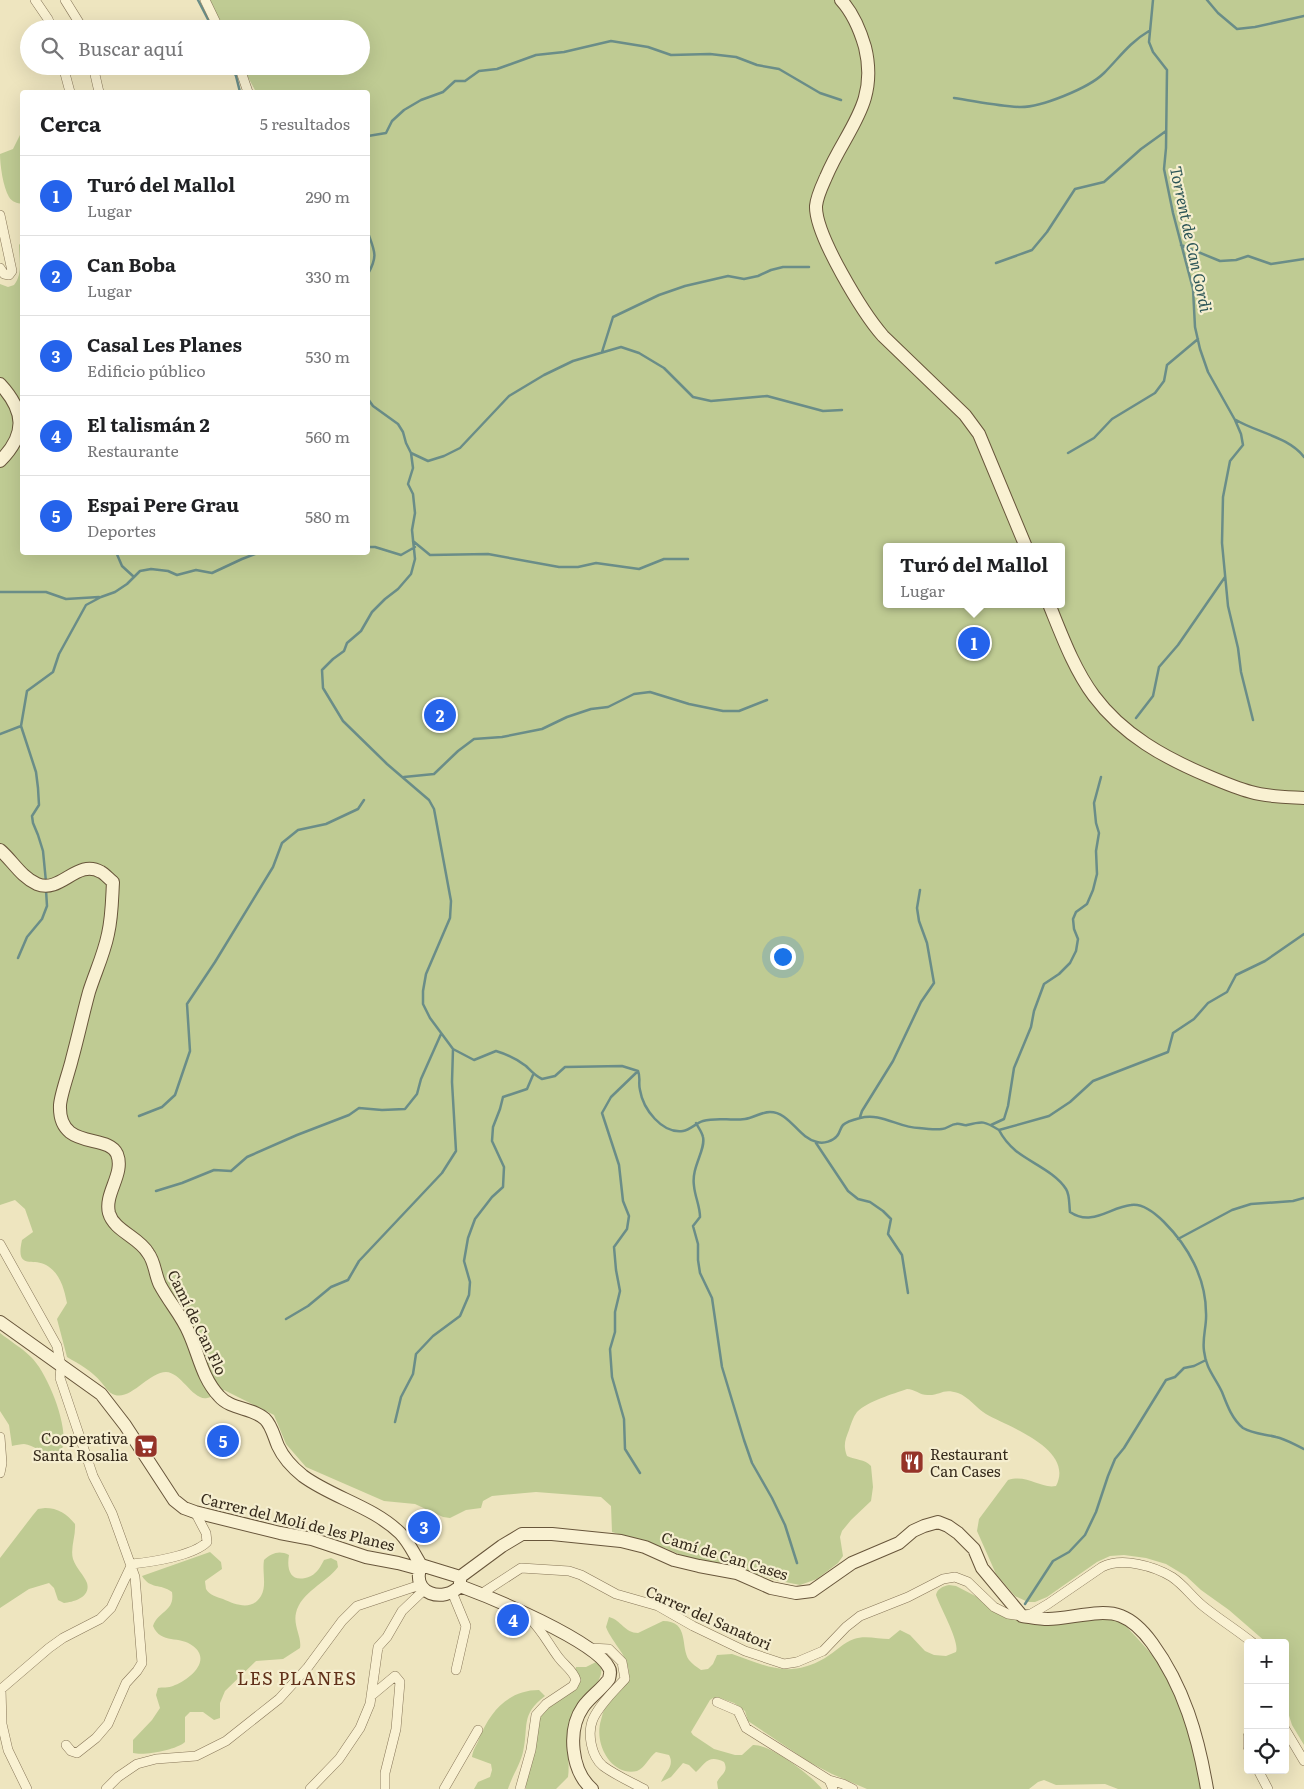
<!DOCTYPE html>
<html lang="es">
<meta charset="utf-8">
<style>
:root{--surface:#fff;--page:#f2f2f2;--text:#202124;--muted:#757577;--line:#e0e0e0;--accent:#2563eb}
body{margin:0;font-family:Literata,serif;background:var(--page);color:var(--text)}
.controls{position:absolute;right:15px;bottom:15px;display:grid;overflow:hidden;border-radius:5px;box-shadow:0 5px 20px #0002}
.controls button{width:45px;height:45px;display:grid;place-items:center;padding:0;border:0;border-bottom:1px solid var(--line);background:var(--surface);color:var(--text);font:25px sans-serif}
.you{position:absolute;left:782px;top:956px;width:18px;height:18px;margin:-12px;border:4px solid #fff;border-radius:50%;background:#1a73e8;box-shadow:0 0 0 8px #1a73e833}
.badge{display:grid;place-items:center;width:32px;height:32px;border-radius:50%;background:var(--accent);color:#fff;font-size:16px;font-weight:700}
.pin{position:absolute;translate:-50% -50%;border:2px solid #fff;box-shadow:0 1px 5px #0006}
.popup{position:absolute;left:883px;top:543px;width:182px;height:65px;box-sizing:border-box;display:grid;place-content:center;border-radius:5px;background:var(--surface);filter:drop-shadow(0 1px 4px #0005);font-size:16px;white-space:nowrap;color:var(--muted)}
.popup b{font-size:19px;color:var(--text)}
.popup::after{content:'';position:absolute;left:50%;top:100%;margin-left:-10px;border:10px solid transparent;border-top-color:var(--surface)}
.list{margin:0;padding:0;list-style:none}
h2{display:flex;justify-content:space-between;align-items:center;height:65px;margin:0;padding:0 20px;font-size:21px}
h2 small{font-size:16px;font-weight:400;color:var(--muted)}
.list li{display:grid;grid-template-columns:32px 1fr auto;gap:15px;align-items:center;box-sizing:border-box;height:80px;padding:0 20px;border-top:1px solid var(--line)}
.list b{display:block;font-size:19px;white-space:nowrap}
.list p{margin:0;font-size:16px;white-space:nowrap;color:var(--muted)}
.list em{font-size:16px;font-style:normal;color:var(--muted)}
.icon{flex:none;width:28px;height:28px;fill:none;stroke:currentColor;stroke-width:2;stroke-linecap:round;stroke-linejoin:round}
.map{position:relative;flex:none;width:1304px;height:1789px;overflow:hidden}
.search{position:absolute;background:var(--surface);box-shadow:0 5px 20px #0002;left:20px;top:20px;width:350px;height:55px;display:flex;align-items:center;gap:12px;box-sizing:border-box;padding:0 18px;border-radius:28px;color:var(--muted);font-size:19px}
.panel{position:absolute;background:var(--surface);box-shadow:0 5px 20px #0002;left:20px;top:90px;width:350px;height:465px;border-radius:5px}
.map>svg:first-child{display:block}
</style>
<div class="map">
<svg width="1304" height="1789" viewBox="0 0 1304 1789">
<rect width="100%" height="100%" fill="#eee5bf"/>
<path fill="#bfcb93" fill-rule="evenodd" d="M207,0H1304V1745L1292,1725L1285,1703V1643H1267L1229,1610L1201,1590L1186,1576L1166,1564L1146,1558L1124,1555L1110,1556L1097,1562L1047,1597L1035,1602H1028L1015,1596L996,1574L977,1531L979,1519L1008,1480C1028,1474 1040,1489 1056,1486C1075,1449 1009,1427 986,1414C976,1408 969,1397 958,1393C943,1388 941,1395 929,1395C921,1396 915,1389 907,1389C893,1394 868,1401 857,1412C853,1417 851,1424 849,1430C845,1440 843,1446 847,1456C855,1460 865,1459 871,1466L873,1487L871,1501L851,1520L842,1531L840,1537L843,1556L838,1563L817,1579L800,1585L775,1580L722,1564L690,1559L665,1548L612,1532L611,1506L601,1497L536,1492L492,1496L483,1501L481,1508L466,1510L450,1518L443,1517L415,1504L384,1501L306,1467L286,1444L274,1415L224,1390C219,1392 213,1397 207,1398C193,1401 181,1372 166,1372C149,1372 131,1400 115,1395C108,1393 105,1386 101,1382C92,1371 79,1364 67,1357L57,1319L67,1303C64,1288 60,1273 46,1265C33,1257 15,1271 22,1240L33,1232L25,1209L15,1200L0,1205V284L8,287L14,285C23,274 19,259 19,245L22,241V552H368V92H256L242,66H361V29H223ZM886,547H1062V604H886Z
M22,131V204C17,203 12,202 9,197C3,187 0,165 0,154L13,149Z
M0,1333C10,1341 22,1348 31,1357C47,1372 70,1428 62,1449C47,1460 38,1446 24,1444C21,1444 16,1445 12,1446L9,1425L0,1411Z
M45,1508C58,1508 67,1514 75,1524C76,1536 70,1548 73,1559C76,1568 84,1575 87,1583C91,1597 74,1602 64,1603L58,1600L54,1588L49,1583L29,1589L0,1608V1558L33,1515L38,1509Z
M210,1552L221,1562L222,1569L205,1581C205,1582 206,1588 206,1589C209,1595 217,1597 223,1599C236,1605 252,1611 261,1596C267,1586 262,1572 264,1560C272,1553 279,1550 289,1555C286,1572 292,1584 311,1576C317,1573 321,1566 324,1560L331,1558L337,1561L338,1567C326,1583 301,1592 296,1613C293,1626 302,1637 300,1648L283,1659L256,1661L225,1691L220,1703V1718L214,1720L203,1712H190L185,1717V1742C176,1750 145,1756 133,1753V1740L152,1720L160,1708L156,1695L158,1688C162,1687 169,1688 173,1686C188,1681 213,1661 193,1646C180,1635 161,1645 153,1626C159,1610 175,1612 172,1592C160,1583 151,1590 142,1576Z
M949,1585L956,1586L1024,1621L1036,1625H1050L1087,1620H1115L1122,1622C1135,1636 1149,1650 1160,1665C1175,1685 1201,1764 1200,1789H1118L1105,1784L1056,1785L1044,1780L1038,1782L1029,1789H867L832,1774L809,1762L751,1723L748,1721L745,1711L734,1703L720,1698H713L710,1700L691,1732L693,1735L714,1749L735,1755H742L753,1745C770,1744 811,1775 822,1789H718L717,1782C721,1774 729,1772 724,1762C708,1754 705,1764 696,1772L689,1765L683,1763L671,1777L661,1782C665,1772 675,1766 669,1755L656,1752C649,1757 645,1768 637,1771C633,1772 629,1772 625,1771C605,1765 595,1739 601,1720C605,1701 616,1692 629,1679C631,1657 613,1645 606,1627L609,1617C621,1620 625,1633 638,1633L663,1621C690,1621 680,1647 689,1660C692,1664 697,1667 701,1670L708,1669L713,1664L717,1655L732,1654C767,1666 789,1679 825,1658C835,1652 844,1642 854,1639C864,1635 879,1639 889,1639L900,1630L910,1635L925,1651L934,1655L946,1656L956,1652C960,1642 940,1607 936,1595C937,1589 943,1586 949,1585Z
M596,1662C615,1673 578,1704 572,1716C562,1736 571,1756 568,1777L556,1789H526V1781L540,1716L547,1707L570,1692L576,1667H586Z
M539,1690L545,1696C520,1715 529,1726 523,1752C520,1765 512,1776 508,1789H474L478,1782L490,1777L492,1770L491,1764L472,1757C473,1749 477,1745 479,1739C490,1711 509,1690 539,1690Z"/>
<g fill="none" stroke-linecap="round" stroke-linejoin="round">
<path stroke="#6a8d88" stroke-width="2.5" d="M198,0L213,29
M1153,0L1149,42L1153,52L1167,70L1166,148L1164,169L1173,213L1193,289L1195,327L1200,349L1208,372L1235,420L1241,434L1243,445L1230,461L1223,497L1222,543L1228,606L1238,648L1241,672L1253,720
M1207,0L1218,13L1237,29L1255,27L1304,16
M231,66L236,76L240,92
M954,98C975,101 997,106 1019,107C1040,108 1089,88 1104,73C1119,58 1130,42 1149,31
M368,136L386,133L392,121L404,110L421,100L443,92L455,81H465L479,71L497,69L536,55L564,52L611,41L648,47L671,55L710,54L736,57L757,65L779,69L820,93L841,100
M368,233C375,252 378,256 368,274
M1181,245L1220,261L1236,260L1248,256L1271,264L1304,259
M996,263L1032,250L1047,232L1075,189L1104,182L1141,149L1166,131
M602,352L613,317L659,295L685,286L728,276L744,279L758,276L771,270L783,267H809
M368,399L373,406L398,424L403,432L406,443L411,453L413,468L408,484L413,494L415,513L412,530L415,559L411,574L398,589L385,599L372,612L361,631L347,643L344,651L333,659L322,670L323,688L343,721L387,764L429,800L434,809L451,901L450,918L426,974L423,991V1004L430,1018L453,1049L474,1060L496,1051C506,1054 517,1059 526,1066C532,1072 535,1076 542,1079L555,1076L565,1067L622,1066L638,1071
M1236,420C1258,433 1289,437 1304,457
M411,453L428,461L444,456L460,448L509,396L544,375L573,361L621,347L639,353L664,368L693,397L711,401L767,396L823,411L842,410
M1068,453L1094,438L1112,419L1155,393L1164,381L1167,365L1198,339
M413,541L430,555L488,554L559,567H578L596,563L639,569L664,559H688
M368,547H375L401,555L415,547
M116,552L122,566L134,577
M300,552H305
M0,592H46L66,599L99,597
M1136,718L1153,696L1159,667L1178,645L1225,577
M21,726L36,772L38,788L39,805L32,816L33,823L38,835L43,851L46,882
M0,734L21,726L27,691L53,672L59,654L86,605L101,597L115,592L127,584L140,571L151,569L168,571L177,575L196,570L212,573L242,559L260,552
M404,777L434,774L458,751L474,739L502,737L542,729L567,717L591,709L608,707L634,694L650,692L689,704L723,711H739L767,700
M18,958L27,937L42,919L47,906L46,890
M638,1071C641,1078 638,1083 640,1090C643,1109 662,1134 683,1131C690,1130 696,1123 703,1121C717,1117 730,1121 745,1119C753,1118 761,1112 770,1112C790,1112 798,1138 817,1142C824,1144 833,1141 837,1136C840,1133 840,1128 843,1125C846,1122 856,1119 860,1118C881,1112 899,1128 919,1128C927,1129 935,1130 942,1129C947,1129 951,1124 956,1124C960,1123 964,1126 967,1125C983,1121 984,1121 999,1130L1049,1116L1070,1102L1093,1081L1168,1052L1173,1033L1194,1019L1208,1003L1227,992L1236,975L1265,961L1304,934
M638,1071L611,1097L602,1113L619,1165L623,1201L629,1216L627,1229L614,1247L616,1270L620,1291L615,1312V1332L610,1349L612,1377L624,1419L625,1449L640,1473
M139,1116L162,1107L175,1095L190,1051L187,1004L215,962L273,867L282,843L298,830L326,824L358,809L364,800
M860,1117L862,1111L893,1061L921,1002L934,983L927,943L919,921L917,908L920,890
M696,1123C698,1127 702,1132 703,1137C706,1150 691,1167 694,1186C695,1197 700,1206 700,1217L693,1226L698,1244V1260L700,1273L712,1298L722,1367L744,1440L752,1463L772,1498L785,1525L797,1563
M991,1125L1004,1119L1008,1106L1014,1068L1031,1027L1034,1011L1044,984L1059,974L1070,963L1076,951L1078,939L1074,929L1073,919L1076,912L1087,904L1093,890L1097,874L1096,851L1099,833L1096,823L1094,803L1101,777
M999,1130C1003,1138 1009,1145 1016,1151C1031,1163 1055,1172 1066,1189C1070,1195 1069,1205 1070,1212C1092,1227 1110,1207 1131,1205C1143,1203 1156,1214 1164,1222C1188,1246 1206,1278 1206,1313C1207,1325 1202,1338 1204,1351C1206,1369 1215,1377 1222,1392C1227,1405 1232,1419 1243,1428C1253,1434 1265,1434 1276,1437C1286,1439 1295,1445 1304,1449
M816,1143L848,1191L858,1199L870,1202L883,1211L891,1219L888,1234L902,1255L908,1293
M156,1191L182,1183L214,1170L231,1171L247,1157L297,1135L349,1115L359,1108L382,1110L405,1109L417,1094L421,1079L441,1034
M1178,1239L1232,1210L1251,1204L1293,1201L1304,1198
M286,1319L308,1306L331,1287L348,1280L359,1261L442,1173L456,1151L452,1082L453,1049
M395,1422L401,1397L413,1374L416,1354L433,1336L460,1316L469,1295L470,1282L464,1261L468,1238L475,1219L492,1197L503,1187L504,1167L492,1141L493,1127L500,1109L503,1097L527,1089L533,1075
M1025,1604L1053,1561L1069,1552L1085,1535L1096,1512L1108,1476L1115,1459L1124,1448L1166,1380L1175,1377L1184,1368L1194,1366L1206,1360"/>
<g stroke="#867558" stroke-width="10">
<path id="street" d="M35,0L48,19L52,29
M65,0L83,29
M205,0L219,29
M63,66L70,92
M93,66L99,92
M239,66L248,92
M0,215L12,271L9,275L4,274L0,268
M0,1244L57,1346L61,1366L60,1378L93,1476L112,1513L135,1577L142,1663L137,1671L126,1683L108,1724L96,1738L77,1753L71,1751L66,1745
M0,1437L2,1463L0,1473
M132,1564C151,1562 193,1556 207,1542L206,1533L195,1512
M452,1592L466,1626L456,1670
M481,1594L521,1568L569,1571L581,1575L616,1594L658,1606L693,1626L745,1651L784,1664L797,1662L823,1651L846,1627L860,1616L908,1597L943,1579L955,1577L968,1582L994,1607L1008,1614L1022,1616L1031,1614L1048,1604L1102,1567C1122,1557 1154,1566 1172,1577C1184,1585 1192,1597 1203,1606C1219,1619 1237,1630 1253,1643
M590,1648L609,1649L622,1662L625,1679C614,1691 600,1704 593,1719C587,1733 591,1756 603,1766C615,1775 631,1782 644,1789
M1,1689L2,1724L8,1750L27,1789
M0,1690L49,1648L63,1638L100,1619L111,1608L132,1564
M371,1696L395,1676L400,1682L396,1729L385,1773V1789
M717,1702L738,1711L746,1728L829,1780L833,1789
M1285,1729L1304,1761
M1248,1736V1747
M1258,1770L1268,1789
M829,1780L843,1784L853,1789
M106,1789L118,1777L137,1764L156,1759L196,1756L226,1741L279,1699L308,1667L342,1621L357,1606L420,1585
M310,1789L339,1759L360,1728L370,1704L378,1647L387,1637L402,1611L424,1590
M444,1789L478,1730
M520,1789L531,1750L536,1715L546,1704L573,1686L576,1680C573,1670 565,1666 559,1658C549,1645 542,1630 530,1619"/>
</g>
<g stroke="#68563b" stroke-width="14">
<path id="secondary" d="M841,0C853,13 860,30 865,47C879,104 846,129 826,177C822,186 817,196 816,206C815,235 863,313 883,336L965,415L979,434L1026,547
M0,384C25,411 27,434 0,461
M1049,604C1062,636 1074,669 1094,696C1123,735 1165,758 1208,776C1222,782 1236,788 1251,792C1268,797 1286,797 1304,798
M0,850C12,860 21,877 37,884C61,894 77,858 101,872C105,874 109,879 113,882C112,900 112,917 108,934C104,954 95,973 89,992C83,1014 78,1037 72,1059C69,1072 61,1093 60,1105C58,1151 108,1133 117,1154C125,1174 104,1193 109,1213C114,1231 139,1237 148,1253C155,1262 155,1275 160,1285C169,1302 182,1316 189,1333C199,1355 202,1378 219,1396C231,1410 252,1407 265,1419C272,1426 274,1437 278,1446C283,1457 293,1468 303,1476C333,1498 372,1506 400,1533C409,1542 414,1554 421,1565
M0,1322L101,1394L125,1425L174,1500L184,1508L195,1512L280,1533L312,1539L366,1557L398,1563L420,1569
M421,1565C410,1595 444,1603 460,1586V1578
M421,1565L460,1577
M460,1577L502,1546L522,1534H552L621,1541L645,1547L674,1560L699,1566L737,1573L771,1588L796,1593L812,1591L852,1563L899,1543L913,1531L924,1526L938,1522L948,1526L958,1533L974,1549L982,1568L1022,1616C1030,1617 1040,1619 1048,1619C1070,1619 1101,1608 1121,1616C1134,1621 1144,1632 1152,1643C1184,1687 1198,1736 1207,1789
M460,1586C490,1597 596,1641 609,1668C611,1671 610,1675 609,1679C601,1690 590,1697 583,1707C567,1730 571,1771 592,1789"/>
</g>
<use href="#street" stroke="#f9f1d2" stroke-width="9"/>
<use href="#secondary" stroke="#f9f1d2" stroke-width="12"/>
</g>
<defs>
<g id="supermarket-square" transform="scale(1.25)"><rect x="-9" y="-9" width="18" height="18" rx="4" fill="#953328" stroke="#f5eecf"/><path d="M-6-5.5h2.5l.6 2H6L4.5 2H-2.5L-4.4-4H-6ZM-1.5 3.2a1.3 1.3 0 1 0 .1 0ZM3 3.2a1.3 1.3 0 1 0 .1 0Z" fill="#fff"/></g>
<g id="restaurant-square" transform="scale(1.25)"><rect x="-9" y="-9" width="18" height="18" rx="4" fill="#953328" stroke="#f5eecf"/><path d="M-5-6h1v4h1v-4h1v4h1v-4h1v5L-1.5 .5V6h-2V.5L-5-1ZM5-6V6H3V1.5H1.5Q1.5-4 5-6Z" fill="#fff"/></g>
</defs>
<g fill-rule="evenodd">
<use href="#supermarket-square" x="146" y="1446"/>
<use href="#restaurant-square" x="912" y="1462"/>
</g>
<g text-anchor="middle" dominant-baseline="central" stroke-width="4.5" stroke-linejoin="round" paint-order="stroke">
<g font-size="15" fill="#362b1c" stroke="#f5eecf">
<text transform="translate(198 1322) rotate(64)">Camí de Can Flo</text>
<text transform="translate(298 1521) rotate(14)">Carrer del Molí de les Planes</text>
<text transform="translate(725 1555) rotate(17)">Camí de Can Cases</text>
<text transform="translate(709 1617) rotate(24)">Carrer del Sanatori</text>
</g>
<g font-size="15" fill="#362b1c" stroke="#f5eecf" text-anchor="end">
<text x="128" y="1437">Cooperativa<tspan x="128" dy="17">Santa Rosalia</tspan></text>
<text x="930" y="1453" text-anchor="start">Restaurant<tspan x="930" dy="17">Can Cases</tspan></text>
</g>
<g font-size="16" font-style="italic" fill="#2b5456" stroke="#f5eecf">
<text transform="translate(1192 239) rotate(78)">Torrent de Can Gordi</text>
</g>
<g font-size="18" letter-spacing="1" fill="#62321b" stroke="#f5eecf">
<text x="297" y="1677">LES PLANES</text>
</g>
</g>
</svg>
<div class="controls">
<button>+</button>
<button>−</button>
<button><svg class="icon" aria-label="locate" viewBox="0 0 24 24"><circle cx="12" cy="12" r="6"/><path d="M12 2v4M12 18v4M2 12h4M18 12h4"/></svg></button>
</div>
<div class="you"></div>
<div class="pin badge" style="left:974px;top:643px">1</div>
<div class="popup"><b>Turó del Mallol</b>Lugar</div>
<div class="pin badge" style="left:440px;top:715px">2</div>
<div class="pin badge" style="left:424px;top:1527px">3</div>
<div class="pin badge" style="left:513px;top:1620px">4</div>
<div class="pin badge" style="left:223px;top:1441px">5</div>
<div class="search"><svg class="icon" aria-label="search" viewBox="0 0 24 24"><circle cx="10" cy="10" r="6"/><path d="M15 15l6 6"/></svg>Buscar aquí</div>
<section class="panel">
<h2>Cerca<small>5 resultados</small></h2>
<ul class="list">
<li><span class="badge">1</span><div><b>Turó del Mallol</b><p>Lugar</p></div><em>290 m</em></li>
<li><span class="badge">2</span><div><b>Can Boba</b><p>Lugar</p></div><em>330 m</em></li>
<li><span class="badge">3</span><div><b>Casal Les Planes</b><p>Edificio público</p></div><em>530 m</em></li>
<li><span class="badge">4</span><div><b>El talismán 2</b><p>Restaurante</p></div><em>560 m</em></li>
<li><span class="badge">5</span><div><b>Espai Pere Grau</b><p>Deportes</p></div><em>580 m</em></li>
</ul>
</section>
</div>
